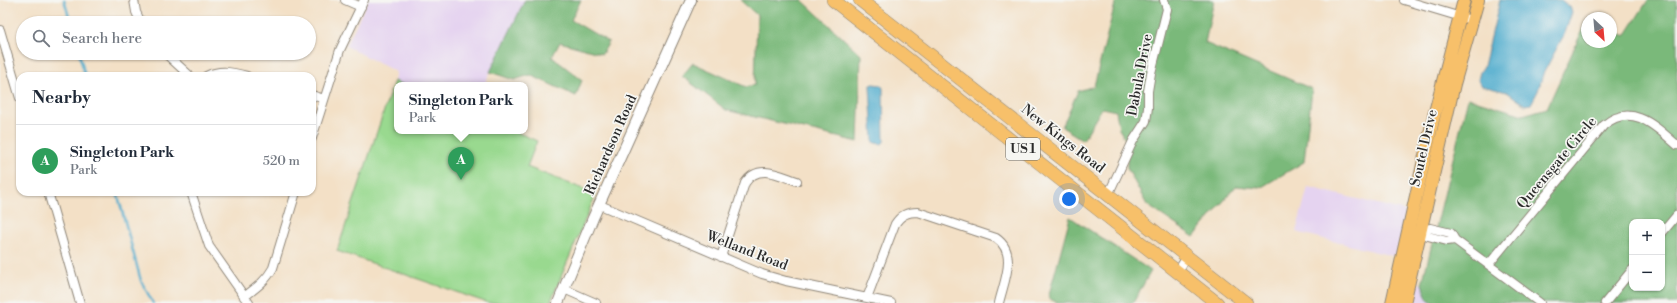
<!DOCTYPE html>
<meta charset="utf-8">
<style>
:root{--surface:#fff;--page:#f2f2f3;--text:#1f2937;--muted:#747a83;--line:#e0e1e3;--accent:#0f766e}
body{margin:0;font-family:"Libre Bodoni",serif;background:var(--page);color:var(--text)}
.controls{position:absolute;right:12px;bottom:12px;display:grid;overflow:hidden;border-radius:8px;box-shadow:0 1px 3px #0004}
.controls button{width:36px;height:36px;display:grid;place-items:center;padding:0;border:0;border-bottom:1px solid var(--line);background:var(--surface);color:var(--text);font:20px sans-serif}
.compass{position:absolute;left:1581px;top:12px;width:36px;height:36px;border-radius:50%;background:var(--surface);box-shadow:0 1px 3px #0004;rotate:154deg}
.you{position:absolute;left:1069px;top:199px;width:14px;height:14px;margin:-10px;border:3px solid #fff;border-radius:50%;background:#1a73e8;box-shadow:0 0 0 6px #1a73e833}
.badge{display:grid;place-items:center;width:26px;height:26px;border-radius:50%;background:var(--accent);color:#fff;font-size:13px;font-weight:700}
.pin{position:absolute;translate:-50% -33px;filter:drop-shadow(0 1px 2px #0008)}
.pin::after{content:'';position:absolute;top:21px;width:14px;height:12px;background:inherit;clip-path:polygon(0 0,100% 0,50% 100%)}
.popup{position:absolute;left:394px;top:82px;width:134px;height:52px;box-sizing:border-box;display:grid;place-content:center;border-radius:8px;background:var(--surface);filter:drop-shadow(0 1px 3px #0005);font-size:13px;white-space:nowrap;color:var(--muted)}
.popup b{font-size:15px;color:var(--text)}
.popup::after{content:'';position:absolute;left:50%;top:100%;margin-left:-8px;border:8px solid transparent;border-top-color:var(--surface)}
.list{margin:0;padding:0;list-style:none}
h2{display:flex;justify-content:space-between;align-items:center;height:52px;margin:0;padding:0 16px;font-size:17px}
h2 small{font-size:13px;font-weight:400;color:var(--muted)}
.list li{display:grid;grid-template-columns:26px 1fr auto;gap:12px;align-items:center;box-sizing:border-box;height:72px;padding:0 16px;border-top:1px solid var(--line)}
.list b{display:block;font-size:15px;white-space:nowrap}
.list p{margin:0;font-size:13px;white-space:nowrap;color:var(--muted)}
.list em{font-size:13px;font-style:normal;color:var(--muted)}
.icon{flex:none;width:22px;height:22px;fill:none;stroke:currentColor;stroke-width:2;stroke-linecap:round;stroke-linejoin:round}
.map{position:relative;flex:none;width:1677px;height:303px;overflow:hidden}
.search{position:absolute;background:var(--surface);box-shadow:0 1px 3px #0004;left:16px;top:16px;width:300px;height:44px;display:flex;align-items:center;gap:10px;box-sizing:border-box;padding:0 14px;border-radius:22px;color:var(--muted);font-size:15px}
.panel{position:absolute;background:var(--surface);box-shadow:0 1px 3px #0004;left:16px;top:72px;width:300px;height:124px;border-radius:12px}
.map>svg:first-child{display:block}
</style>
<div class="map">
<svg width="1677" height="303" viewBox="0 0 1677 303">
<rect width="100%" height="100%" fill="#f6f6f2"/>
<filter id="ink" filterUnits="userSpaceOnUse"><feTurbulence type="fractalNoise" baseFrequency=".025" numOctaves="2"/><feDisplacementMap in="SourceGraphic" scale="8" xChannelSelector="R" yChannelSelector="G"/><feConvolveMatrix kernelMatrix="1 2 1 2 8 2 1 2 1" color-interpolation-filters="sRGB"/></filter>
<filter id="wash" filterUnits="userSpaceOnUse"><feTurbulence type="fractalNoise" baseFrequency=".012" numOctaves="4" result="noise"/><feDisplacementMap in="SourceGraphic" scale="16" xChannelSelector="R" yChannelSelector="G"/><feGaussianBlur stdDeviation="0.9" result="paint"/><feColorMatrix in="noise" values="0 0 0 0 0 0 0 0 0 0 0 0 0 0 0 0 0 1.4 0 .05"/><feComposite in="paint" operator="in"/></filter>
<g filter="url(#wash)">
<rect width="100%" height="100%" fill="#f3e0c6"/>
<path fill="#e5d3f0" d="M368,0H525L484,85H404L394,81L396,72L346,46Z
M1308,187L1406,211L1397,257L1296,232Z
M1415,282L1422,284L1427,298L1433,303H1410Z"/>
<path fill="#99d98f" stroke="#62825d" d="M394,81L404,85H397V131H514L537,141L527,167L596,194L550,303H488L337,251Z"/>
<path fill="#7ab97a" stroke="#527252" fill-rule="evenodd" d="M525,0H581L571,20L609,42L602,54L560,42L552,57L582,80L576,96L530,75L514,80L490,72Z
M740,0H802L861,55L858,142L726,110L682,76L693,63L746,87L755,85L757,15Z
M1116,0H1214L1205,43L1312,89L1304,162L1260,188L1236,186L1194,237L1147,205L1127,168V142L1119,129L1116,111L1102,108L1083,140L1062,127L1078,91L1094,86Z
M1648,0H1677V303H1433L1427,298L1422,284L1468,98L1523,115L1547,108L1587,20V42H1611V28L1625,36ZM1632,222H1662V288H1632Z
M1070,217L1151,271L1133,303H1058L1048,298Z"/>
<path fill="#4faccd" stroke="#3d6c7c" d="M1500,0H1561L1570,7L1572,12L1565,33L1543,74L1538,91L1531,104L1525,105L1507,92L1482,86L1478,80L1480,72L1484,66Z
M873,84L881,85L883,88L884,142L882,144L875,143L873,141L870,86Z"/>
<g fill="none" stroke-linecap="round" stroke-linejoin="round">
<path stroke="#4faccd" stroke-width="2.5" d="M64,0L71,23
M79,53L85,76
M117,192L141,281L153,303"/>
</g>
</g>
<g filter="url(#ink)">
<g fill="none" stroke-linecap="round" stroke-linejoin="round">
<g stroke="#8f8678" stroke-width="10">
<path id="minor" d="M134,0L136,12L141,23
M345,0L361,7
M1404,0L1471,20
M0,30L20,98
M165,53L190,76
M206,76C221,69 232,72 247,76
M312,95L324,99
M312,138L340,50L364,0
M48,192L80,303
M191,192L209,246L249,303
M1108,195L1133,141L1146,121L1148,108V91L1151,73L1167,9L1164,0
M600,205L762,274L786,281L891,303
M1422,230L1425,231L1428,236L1447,241L1455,240
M1425,231L1430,228L1451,233L1455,240L1540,303
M1662,233L1677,215
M721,257L745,183C758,163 779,175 797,181
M1489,264L1604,125C1632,102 1655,126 1677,145
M1178,271L1187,257
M564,289L596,303
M244,297C256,288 266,281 273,268L296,192
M867,298L895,224C901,215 907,212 918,212L996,238C1018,253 1004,281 999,303
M1605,303L1632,270"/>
</g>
<g stroke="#8f8678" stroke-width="12">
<path id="tertiary" d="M558,303L593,218L691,0"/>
</g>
<g stroke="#8f8678" stroke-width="14">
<path id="primary" d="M1392,303L1433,120L1464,0
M1404,303L1454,84L1478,0"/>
</g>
<g stroke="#8f8678" stroke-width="14">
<path id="trunk" d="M833,0L1217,303
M860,0L1246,303"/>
</g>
<use href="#minor" stroke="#fff" stroke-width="8"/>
<use href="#tertiary" stroke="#fff" stroke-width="10"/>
<use href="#primary" stroke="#f7c06b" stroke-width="12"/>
<use href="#trunk" stroke="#f7c06b" stroke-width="13"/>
</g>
</g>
<g text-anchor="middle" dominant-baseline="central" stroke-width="3.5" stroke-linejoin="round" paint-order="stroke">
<rect fill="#f6f6f2" stroke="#686867" stroke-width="1" x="1006" y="138" width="34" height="22" rx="3"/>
<g font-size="13" font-weight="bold" fill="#2b2b2b">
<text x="1023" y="149">US 1</text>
</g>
<g font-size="14" fill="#2b2b2b" stroke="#f6f6f2">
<text transform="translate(1140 75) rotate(-79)">Dabula Drive</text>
<text transform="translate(1063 139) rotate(38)">New Kings Road</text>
<text transform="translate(611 145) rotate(-66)">Richardson Road</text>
<text transform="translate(1424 148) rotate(-77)">Soutel Drive</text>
<text transform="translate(1557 163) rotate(-50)">Queensgate Circle</text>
<text transform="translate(747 251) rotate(21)">Welland Road</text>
</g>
</g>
</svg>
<div class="controls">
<button>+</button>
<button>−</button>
</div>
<svg class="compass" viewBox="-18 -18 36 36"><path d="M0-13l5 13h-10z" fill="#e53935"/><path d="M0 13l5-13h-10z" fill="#747a83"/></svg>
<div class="you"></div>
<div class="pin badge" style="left:461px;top:180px;background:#2e9e5b">A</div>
<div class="popup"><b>Singleton Park</b>Park</div>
<div class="search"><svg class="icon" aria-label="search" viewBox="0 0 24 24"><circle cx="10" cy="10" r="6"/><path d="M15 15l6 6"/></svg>Search here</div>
<section class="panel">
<h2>Nearby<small></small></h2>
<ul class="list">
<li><span class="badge" style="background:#2e9e5b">A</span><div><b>Singleton Park</b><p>Park</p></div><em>520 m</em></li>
</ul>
</section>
</div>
